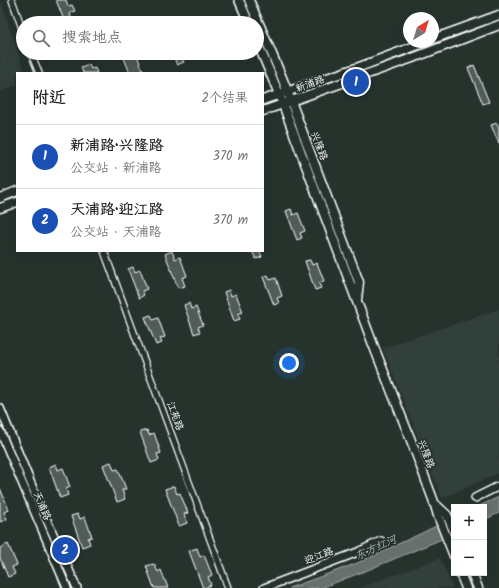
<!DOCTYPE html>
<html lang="zh">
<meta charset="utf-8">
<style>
:root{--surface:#fff;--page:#f6f6f6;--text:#222;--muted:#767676;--line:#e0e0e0;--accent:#0f766e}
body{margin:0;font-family:Kalam,"LXGW WenKai TC",sans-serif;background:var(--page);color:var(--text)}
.controls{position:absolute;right:12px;bottom:12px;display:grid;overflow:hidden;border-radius:0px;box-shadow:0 4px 16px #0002}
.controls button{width:36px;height:36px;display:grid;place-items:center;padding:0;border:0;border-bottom:1px solid var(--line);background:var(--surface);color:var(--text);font:20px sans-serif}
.compass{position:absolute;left:403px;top:12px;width:36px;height:36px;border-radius:50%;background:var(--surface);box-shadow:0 4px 16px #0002;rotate:38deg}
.you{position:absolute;left:289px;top:363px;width:14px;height:14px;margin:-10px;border:3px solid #fff;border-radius:50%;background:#1a73e8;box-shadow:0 0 0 6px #1a73e833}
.badge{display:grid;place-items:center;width:26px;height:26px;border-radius:50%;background:var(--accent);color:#fff;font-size:13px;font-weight:700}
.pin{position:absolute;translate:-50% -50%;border:2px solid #fff;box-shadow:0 1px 4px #0006}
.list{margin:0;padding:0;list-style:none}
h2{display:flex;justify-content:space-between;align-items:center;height:52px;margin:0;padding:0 16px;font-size:17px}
h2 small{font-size:13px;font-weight:400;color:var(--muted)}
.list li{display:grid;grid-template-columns:26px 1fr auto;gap:12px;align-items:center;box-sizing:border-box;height:64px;padding:0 16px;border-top:1px solid var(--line)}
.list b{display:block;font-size:15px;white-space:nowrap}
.list p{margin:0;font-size:13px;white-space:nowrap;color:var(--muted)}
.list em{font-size:13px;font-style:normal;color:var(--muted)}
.icon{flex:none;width:22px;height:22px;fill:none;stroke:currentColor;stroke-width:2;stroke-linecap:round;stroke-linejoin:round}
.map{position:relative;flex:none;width:499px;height:588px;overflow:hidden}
.search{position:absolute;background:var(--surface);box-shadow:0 4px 16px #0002;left:16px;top:16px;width:248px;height:44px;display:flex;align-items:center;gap:10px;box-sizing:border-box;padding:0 14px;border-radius:22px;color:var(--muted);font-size:15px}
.panel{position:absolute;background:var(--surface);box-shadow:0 4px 16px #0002;left:16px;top:72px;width:248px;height:180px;border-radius:0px}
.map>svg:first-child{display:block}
</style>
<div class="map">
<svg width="499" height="588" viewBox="0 0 499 588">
<rect width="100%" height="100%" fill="#26332d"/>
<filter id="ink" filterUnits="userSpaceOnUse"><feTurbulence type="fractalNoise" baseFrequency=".025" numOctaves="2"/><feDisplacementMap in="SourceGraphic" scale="8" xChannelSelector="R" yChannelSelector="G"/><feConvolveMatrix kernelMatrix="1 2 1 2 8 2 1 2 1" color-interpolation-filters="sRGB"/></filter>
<g filter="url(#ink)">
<path fill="#333f3a" d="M0,0L25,73H17V85L0,92Z
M499,309V473L442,498L383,348Z
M440,558L453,588H360Z"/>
<path fill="#67706c" stroke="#a4a9a7" d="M499,497V513L484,520V507H477Z
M454,517V534L370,569L321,588H289L355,564L422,533Z"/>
<path fill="#515c57" stroke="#fff" d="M56,0H66L68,6L72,5L75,11L70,13L71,17L64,20Z
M122,53H131V55L136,53L144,73H130Z
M172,53H186L188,57L182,59L184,62L177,65Z
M89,65L91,69L95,68L97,73H82L83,72L81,68Z
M474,65L489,102L483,104L468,68Z
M497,123L499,128V144L491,125Z
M291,209L293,215L298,213L305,231L300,233L302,238L297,240L286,211Z
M172,251L175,259L180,257L187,276L182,278L185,286L178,288L165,254Z
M252,251H260L262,257L256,259Z
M310,260L312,265L317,263L324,281L319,283L321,288L315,290L305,261Z
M133,267L135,272L140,270L147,289L142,291L144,295L139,298L128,269Z
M268,275L270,280L276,278L282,296L277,298L279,303L274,305L263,277Z
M229,290L231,296L236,294L243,312L238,314L240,319L234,321L224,292Z
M189,303L191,309L196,307L203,325L198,327L200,332L194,334L184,305Z
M151,315L153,320L158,318L165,337L160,338L162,343L156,345L145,317Z
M147,430L149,435L154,433L161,453L157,454L159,460L151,463L140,432Z
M111,462L114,470L118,469L126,489L122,490L125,499L117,502L103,465Z
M56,464L58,470L63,468L70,487L66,489L68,495L60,498L49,467Z
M174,486L177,494L180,493L188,513L184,514L187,523L179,526L165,489Z
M0,488L9,510L4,512L7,519L0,522Z
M78,514L80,519L85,517L92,537L88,538L90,544L82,547L71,516Z
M8,544L17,565L12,567L15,574L8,577L0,558V548Z
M197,548L200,557L204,555L212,575L208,577L211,585L204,588H203L189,551Z
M154,564L158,572L161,570L168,588H154L146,566Z"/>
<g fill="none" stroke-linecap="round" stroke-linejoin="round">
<g stroke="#fff" stroke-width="8">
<path id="minor" d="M12,0L23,31
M31,53L39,73
M104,251L228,588"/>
</g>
<g stroke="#fff" stroke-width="10">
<path id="tertiary" d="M0,408L34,491L77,588
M0,431L67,588
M475,498L499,486
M264,588L358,552L381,541"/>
</g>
<g stroke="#fff" stroke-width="11">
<path id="secondary" d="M239,0L249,23
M249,0L283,80L359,282L357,300
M433,39L499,15
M257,42L279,94L374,347L412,443L434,502L438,516L454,556
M263,100L362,66L426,42
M263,111L418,56L499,25
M0,198L17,191
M0,208L17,202
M434,503L447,515L454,531
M460,573L466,588
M472,573L478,588"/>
</g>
<use href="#minor" stroke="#26332d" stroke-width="5.5"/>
<use href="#tertiary" stroke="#26332d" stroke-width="7"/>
<use href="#secondary" stroke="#26332d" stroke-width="8"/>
</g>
</g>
<g text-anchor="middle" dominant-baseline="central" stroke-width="3.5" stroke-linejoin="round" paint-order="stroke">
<g font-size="10" fill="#fff" stroke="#26332d">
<text transform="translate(310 84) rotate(-20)">新浦路</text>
<text transform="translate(319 146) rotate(69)">兴隆路</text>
<text transform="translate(175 416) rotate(70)">江苑路</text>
<text transform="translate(426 454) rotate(70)">兴隆路</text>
<text transform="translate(42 506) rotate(67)">天浦路</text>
<text transform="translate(319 556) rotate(-21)">迎江路</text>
</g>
<g font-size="11" font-style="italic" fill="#b3b8b6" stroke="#26332d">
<text transform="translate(376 548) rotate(-24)">东方红河</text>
</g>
</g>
</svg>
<div class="controls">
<button>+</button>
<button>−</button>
</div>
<svg class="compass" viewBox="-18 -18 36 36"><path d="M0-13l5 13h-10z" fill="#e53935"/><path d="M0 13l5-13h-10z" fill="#767676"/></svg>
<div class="you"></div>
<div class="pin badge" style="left:356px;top:82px;background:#1a4fb4">1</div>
<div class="pin badge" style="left:65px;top:550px;background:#1a4fb4">2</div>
<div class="search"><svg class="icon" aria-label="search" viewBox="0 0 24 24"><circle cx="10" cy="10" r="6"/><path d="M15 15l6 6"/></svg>搜索地点</div>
<section class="panel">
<h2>附近<small>2个结果</small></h2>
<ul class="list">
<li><span class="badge" style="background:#1a4fb4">1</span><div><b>新浦路·兴隆路</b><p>公交站 · 新浦路</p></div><em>370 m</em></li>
<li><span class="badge" style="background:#1a4fb4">2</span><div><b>天浦路·迎江路</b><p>公交站 · 天浦路</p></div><em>370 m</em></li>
</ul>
</section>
</div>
